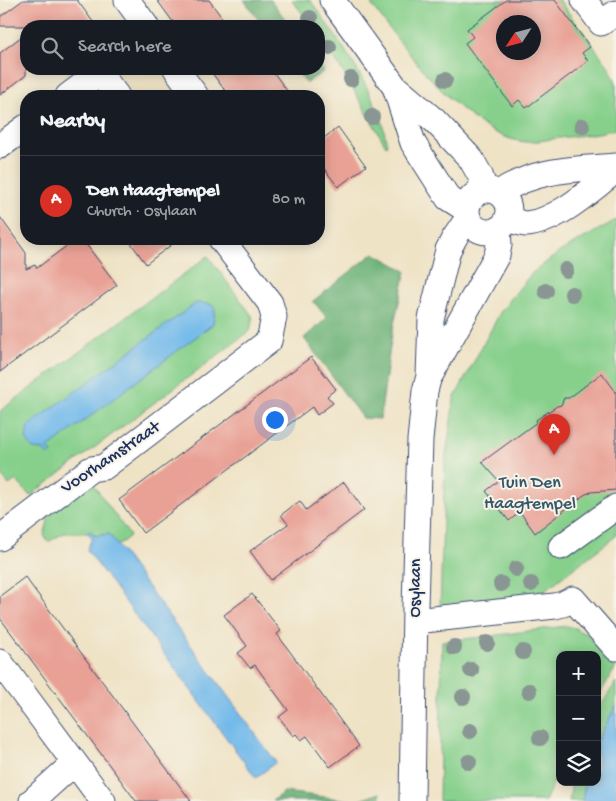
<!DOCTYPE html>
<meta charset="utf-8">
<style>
:root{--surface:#171b24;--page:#20242c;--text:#f1f3f6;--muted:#9ea1a6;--line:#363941;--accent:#d93025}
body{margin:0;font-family:"Gochi Hand",sans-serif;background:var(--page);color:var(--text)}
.controls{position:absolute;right:15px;bottom:15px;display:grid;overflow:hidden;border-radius:10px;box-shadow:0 2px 12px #0003}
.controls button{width:45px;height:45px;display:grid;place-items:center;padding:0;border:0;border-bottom:1px solid var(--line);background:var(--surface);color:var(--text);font:25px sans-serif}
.compass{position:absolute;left:496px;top:15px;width:45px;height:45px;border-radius:50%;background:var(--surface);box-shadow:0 2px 12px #0003;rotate:234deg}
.you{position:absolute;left:274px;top:419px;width:18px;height:18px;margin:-12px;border:4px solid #fff;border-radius:50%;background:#1a73e8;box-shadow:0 0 0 8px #1a73e833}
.badge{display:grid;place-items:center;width:32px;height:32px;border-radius:50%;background:var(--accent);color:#fff;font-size:16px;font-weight:700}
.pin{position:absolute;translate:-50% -41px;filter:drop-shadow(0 1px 2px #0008)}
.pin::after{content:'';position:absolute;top:26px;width:18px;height:15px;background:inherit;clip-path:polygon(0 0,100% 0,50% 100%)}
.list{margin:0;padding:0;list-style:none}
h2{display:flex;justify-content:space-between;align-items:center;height:65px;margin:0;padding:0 20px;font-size:21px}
h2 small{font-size:16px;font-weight:400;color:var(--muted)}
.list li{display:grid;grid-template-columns:32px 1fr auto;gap:15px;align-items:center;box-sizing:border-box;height:90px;padding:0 20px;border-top:1px solid var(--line)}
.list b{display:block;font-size:19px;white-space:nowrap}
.list p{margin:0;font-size:16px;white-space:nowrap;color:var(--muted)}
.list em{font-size:16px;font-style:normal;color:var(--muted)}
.icon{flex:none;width:28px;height:28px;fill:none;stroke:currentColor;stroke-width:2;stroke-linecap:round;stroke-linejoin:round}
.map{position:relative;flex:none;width:616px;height:801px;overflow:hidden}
.search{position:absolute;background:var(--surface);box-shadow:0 2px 12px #0003;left:20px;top:20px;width:305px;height:55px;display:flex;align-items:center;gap:12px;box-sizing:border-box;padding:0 18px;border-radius:20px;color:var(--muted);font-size:19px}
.panel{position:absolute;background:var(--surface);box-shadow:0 2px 12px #0003;left:20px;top:90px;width:305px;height:155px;border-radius:20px}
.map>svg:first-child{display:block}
</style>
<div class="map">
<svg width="616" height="801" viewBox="0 0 616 801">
<rect width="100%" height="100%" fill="#f7f3e8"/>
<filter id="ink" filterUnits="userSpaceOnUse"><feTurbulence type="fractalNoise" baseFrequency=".02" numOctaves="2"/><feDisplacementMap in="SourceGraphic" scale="10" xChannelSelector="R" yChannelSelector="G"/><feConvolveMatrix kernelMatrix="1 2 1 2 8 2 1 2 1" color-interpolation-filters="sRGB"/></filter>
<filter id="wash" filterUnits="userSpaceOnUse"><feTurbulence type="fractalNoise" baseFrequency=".0096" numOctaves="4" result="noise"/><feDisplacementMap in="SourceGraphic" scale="20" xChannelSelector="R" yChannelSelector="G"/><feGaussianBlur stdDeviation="1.12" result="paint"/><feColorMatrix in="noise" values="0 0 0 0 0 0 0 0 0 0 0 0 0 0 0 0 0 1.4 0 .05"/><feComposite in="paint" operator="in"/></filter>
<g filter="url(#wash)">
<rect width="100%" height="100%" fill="#efe3c6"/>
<path fill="#87d08c" stroke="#518075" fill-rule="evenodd" d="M292,0H310C336,36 365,76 381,119C384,128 385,136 387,145L386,146L345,75L319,36V26H312Z
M368,0H559L609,67L616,82V129C595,135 573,136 552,139C544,140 534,142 526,142C468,138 400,43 368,0ZM504,22H534V52H504Z
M616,220V536L536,597L440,608L445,463L454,399L501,311L531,274L561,251Z
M208,256L253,317L250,331L30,496L16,480L9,485L0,474V411Z
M90,480L130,536L117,546L109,534L95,536L91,531L88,533H64L48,542L44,535L48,521L44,514Z
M566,626L575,628L583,633L585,632L616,667L597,698V655H560V770L545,801H439L442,641L483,637Z
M616,682V706L597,741V712Z
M572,782H585L582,801H569Z"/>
<path fill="#6db278" stroke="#44706b" d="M244,0H271L290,26H263Z
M319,64L324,71L306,83L295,69H319Z
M374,253L406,271L392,333L380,419L362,418L304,338L327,318L313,301Z
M284,792L357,801L380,793V801H272Z"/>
<path fill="#73baea" stroke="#4774a4" d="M196,303L211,304L215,309L213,324L48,448L52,453L48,456L44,450L33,449L26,439L28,426Z
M91,531L95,536L109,534L276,762L256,778L87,550L92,538L88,533Z
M616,706V801H582L585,782H597V741Z"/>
<g id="blocks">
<path fill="#e9a196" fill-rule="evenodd" d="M23,0H77L96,26H0V17Z
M157,0H209L228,26H176Z
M506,0H555L590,47L582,53L588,61L526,108L519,100L512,106L465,43L473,37L467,29ZM504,22H534V52H504Z
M26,33V75L0,95V53Z
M209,69H271L291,96H229Z
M338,127L366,166L338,187L319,162V142Z
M0,217L26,253V269L35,265L37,268L76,239H82L117,285L0,372Z
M128,239H179L146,264Z
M311,357L336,389L327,396L333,403L317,415L312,407L143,533L119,500Z
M602,373L616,392V490L591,492L584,495L535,533L520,512L509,521L486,491L499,481L482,462L537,422L536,420L557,406L561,405L564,398H569Z
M344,482L364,510L271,580L250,551L288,524L281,515L290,508L300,501L306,510Z
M25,577L173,777L191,801H136L0,618V596Z
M252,594L281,631L277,634L359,746L330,767L307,736L301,740L296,734L293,736L279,717L288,710L255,665L250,668L238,653L247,646L224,615Z"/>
</g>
</g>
<g filter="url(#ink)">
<use href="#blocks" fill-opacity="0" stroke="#3b4a6e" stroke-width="1"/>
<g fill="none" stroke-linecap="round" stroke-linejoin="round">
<g stroke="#3b4a6e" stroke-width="27">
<path id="minor" d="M127,0L146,26
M332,0L395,87L435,121L471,159L480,175L485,190
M584,0L601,23L616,13
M176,69L196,96
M99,72L117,96
M395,87L413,143L448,198L467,210
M68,96L104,69
M0,146L26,127
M467 211a21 21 0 1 1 42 0a21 21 0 1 1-42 0Z
M499,193C533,169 576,169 616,166
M507,219C513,220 520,224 526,224C557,222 593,188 616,170
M431,374L497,255L499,245L498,229
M0,538L91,469L104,467L269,341L274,317L270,303L221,239
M561,547L616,507
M415,621L555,606L563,604L573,599L616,648
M0,662L103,801
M32,801L74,763
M412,801L415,606L420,440L425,391L429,376L431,319L448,250L455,237L468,218"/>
</g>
<use href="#minor" stroke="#fff" stroke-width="25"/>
</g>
<g fill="#899693">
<circle cx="310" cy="18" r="8"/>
<circle cx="329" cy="47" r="8"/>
<circle cx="351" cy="79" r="8"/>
<circle cx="445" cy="80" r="8"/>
<circle cx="372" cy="117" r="8"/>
<circle cx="582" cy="126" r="8"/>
<circle cx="566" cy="270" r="8"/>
<circle cx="546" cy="291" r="8"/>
<circle cx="572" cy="294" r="8"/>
<circle cx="516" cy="569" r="8"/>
<circle cx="501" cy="584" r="8"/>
<circle cx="531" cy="584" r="8"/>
<circle cx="487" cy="643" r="8"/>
<circle cx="454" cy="647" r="8"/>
<circle cx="523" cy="652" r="8"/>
<circle cx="471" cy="670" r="8"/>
<circle cx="529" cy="691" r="8"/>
<circle cx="463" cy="697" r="8"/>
<circle cx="470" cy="731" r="8"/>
<circle cx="540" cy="738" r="8"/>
<circle cx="469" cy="762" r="8"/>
</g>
</g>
<g text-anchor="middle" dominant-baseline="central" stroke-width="4" stroke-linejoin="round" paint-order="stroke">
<g font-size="18" fill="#1b2f5e" stroke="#f7f3e8">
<text transform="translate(111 458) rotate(-34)">Voorhamstraat</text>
<text transform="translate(416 588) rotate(-89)">Osylaan</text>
</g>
<g font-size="18" fill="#36576a" stroke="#f7f3e8">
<text x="530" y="483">Tuin Den<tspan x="530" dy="21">Haagtempel</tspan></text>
</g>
</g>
</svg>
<div class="controls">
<button>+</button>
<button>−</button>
<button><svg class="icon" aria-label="layers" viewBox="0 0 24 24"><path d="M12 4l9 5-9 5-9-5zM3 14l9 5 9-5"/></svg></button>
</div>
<svg class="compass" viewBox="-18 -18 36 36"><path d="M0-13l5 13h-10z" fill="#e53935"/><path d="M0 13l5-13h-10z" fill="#9ea1a6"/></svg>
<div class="you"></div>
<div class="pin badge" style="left:554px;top:455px">A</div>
<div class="search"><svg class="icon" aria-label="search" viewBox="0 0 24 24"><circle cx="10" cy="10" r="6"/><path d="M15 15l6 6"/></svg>Search here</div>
<section class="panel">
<h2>Nearby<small></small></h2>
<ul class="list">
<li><span class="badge">A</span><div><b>Den Haagtempel</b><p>Church · Osylaan</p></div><em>80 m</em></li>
</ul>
</section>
</div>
